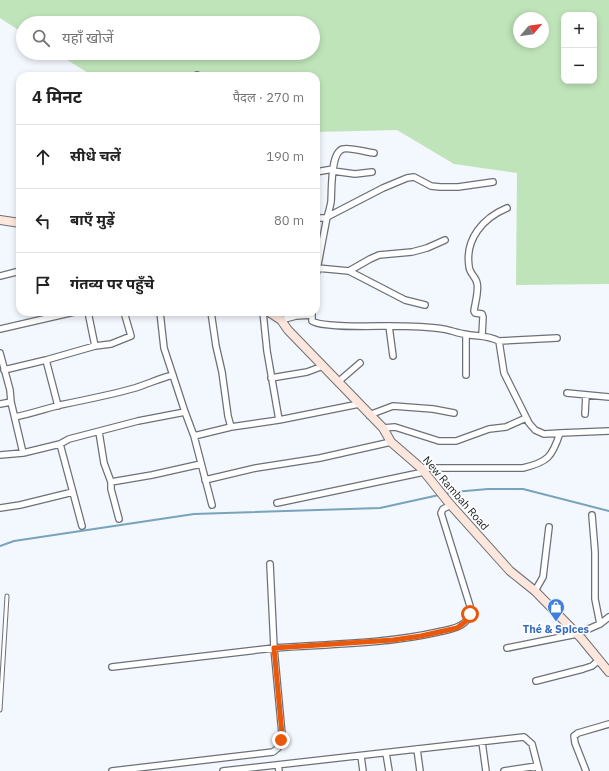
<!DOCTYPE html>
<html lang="hi">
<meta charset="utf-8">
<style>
:root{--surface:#fff;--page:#f2f2f2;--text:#222;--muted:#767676;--line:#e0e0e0}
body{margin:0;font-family:"IBM Plex Sans","Noto Sans Devanagari",sans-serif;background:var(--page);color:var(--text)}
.controls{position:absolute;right:12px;top:12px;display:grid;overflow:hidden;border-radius:8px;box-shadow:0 2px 6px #0003}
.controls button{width:36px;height:36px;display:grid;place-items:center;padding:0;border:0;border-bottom:1px solid var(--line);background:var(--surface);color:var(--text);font:20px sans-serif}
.compass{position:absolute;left:513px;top:12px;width:36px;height:36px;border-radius:50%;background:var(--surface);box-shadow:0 2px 6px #0003;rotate:61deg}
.stop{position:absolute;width:12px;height:12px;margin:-9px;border:3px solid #ea580c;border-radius:50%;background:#fff}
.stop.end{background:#ea580c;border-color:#fff;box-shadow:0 1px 4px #0008}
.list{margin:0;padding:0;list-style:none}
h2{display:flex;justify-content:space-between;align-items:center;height:52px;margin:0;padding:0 16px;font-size:17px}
h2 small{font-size:13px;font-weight:400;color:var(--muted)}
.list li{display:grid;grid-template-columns:26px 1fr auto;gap:12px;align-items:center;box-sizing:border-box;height:64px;padding:0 16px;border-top:1px solid var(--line)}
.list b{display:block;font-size:15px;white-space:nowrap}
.list em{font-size:13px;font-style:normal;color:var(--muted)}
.icon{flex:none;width:22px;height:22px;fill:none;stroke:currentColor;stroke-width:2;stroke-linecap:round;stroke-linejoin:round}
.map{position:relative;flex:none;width:609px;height:771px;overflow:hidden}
.search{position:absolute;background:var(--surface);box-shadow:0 2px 6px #0003;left:16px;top:16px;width:304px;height:44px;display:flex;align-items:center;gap:10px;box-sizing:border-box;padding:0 14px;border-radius:22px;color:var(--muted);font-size:15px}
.panel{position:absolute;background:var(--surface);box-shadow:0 2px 6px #0003;left:16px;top:72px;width:304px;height:244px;border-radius:12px}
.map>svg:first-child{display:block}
</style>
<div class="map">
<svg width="609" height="771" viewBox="0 0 609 771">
<rect width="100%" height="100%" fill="#f3f7fe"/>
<path fill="#c0e4ba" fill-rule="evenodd" d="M0,0H609V284L516,285L517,173L454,164L397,130L316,132V76H93L56,53H313V23H23V33L0,18ZM564,15H594V81H564ZM519,18H543V42H519Z"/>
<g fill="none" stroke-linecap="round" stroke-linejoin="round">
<path stroke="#77a3bb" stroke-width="2" d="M445,494L454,492L488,489H523L609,511
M0,546L14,541L194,514L380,508L439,495"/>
<g stroke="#6d7177" stroke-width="5">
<path id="lane" d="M0,710L7,596"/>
</g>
<g stroke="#6d7177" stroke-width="8">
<path id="street" d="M197,76V75
M333,171L355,174L372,172
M316,172L333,169
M327,217C329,212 330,207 331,202C332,191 330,152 343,149C349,147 366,152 374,153
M316,218H327
M317,268L349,271L405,300L425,305
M349,271L370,259L379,255L412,252L427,248L445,240
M316,275L327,217L383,188L407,178L414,177L431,186L440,187H458L493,182
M0,276L20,271
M88,312L95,346
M160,312L164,348L185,412L194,436L231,427L279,420L359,404
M211,312L216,346L222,372L228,416L231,427
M263,312L267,351L279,420
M312,315V321C322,328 374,326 388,326C406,326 425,326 443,329C450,330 457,333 464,334C478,337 485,334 499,341L504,373L529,423L535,430L544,434L560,433
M281,320L296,316L312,315V313
M389,326L393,356
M0,329L74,312
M466,335V375
M482,335L483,317L482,314L475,313L474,311C475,303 479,291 477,283C476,277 469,273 469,266C465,239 483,218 507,208
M499,341L557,338
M0,353L10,390L11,402
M46,360L58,406
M4,370L46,360L95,346L111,344L131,336L124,312
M271,378L307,372L323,366
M338,382L360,363
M567,393L609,397
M0,404L11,402L23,453L60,444L69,439L138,421L185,412
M585,414L586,395
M369,415L393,406L433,409L454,413
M15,417C30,414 45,409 60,405C85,400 110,395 135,388C148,384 160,378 173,375
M383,428L395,427L439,441H456L489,429L506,427L526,418
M99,432L104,463L111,482V489L119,519
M194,436L212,505
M60,444L82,526
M0,455L23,453
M421,468H523C548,462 552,457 560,433L609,431
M205,480L256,468L320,458L391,442
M111,482L152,475L201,464
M277,503L424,472
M0,508L20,505L73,492
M535,591L543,577L549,527
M600,624L609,617
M507,648L577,634L600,624L595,599V552L592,515
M112,667L274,648L270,564
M536,681L583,669L592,666L599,660
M482,742L486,771
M417,749L420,771
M386,753L389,771
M361,756L363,771
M278,765L279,771
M112,771L273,752L278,748L282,734L274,648C329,644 385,644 438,632C447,630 457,629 464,623C469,619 470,613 470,606L441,513L443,509L451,505
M223,771L524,737L532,744L539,771
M504,771L537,766
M586,771L575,743L574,736L578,733L609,724"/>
</g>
<g stroke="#6d7177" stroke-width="10">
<path id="secondary" d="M0,220L20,223
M269,312L281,320L288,330L383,428L391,442L421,468L449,503L510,571L535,591L581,638L609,672"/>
</g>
<use href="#lane" stroke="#fff" stroke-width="3"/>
<use href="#street" stroke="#fff" stroke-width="5.5"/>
<use href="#secondary" stroke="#fde6dc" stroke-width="8"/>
</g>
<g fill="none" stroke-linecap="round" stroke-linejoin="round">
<path stroke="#ea580c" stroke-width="5" d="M281,740L282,734L274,648L393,640L421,636L457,628L465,622L470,614"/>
</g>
<defs>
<g id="shop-pin" transform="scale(0.9)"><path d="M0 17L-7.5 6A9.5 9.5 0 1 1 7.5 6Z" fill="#3f7fe0" stroke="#fff"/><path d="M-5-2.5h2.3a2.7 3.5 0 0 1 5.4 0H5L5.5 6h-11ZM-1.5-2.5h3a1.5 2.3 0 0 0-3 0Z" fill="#fff"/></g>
</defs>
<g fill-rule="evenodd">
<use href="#shop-pin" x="556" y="607"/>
</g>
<g text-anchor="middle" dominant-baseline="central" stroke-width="3.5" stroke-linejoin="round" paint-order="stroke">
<g font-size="11" fill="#1a1b1e" stroke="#fff">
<text transform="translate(456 493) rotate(49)">New Rambah Road</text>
</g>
<g font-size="11" font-weight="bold" fill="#366cbe" stroke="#fff">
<text x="556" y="629">Thé &amp; Spices</text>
</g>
</g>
</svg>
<div class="controls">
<button>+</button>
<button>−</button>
</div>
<svg class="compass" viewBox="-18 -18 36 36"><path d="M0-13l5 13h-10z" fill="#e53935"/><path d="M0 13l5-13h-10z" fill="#767676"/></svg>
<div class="stop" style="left:470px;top:614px"></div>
<div class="stop end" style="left:281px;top:740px"></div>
<div class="search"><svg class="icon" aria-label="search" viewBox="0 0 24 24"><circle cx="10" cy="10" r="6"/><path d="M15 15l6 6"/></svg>यहाँ खोजें</div>
<section class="panel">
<h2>4 मिनट<small>पैदल · 270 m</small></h2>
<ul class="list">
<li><svg class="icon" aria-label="ahead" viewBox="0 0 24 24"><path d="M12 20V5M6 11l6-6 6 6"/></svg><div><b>सीधे चलें</b></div><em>190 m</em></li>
<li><svg class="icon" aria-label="left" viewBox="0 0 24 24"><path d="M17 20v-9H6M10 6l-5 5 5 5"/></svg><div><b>बाएँ मुड़ें</b></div><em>80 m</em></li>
<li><svg class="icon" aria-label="arrive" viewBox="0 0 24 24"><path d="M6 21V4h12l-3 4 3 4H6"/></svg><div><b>गंतव्य पर पहुँचे</b></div></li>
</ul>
</section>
</div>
